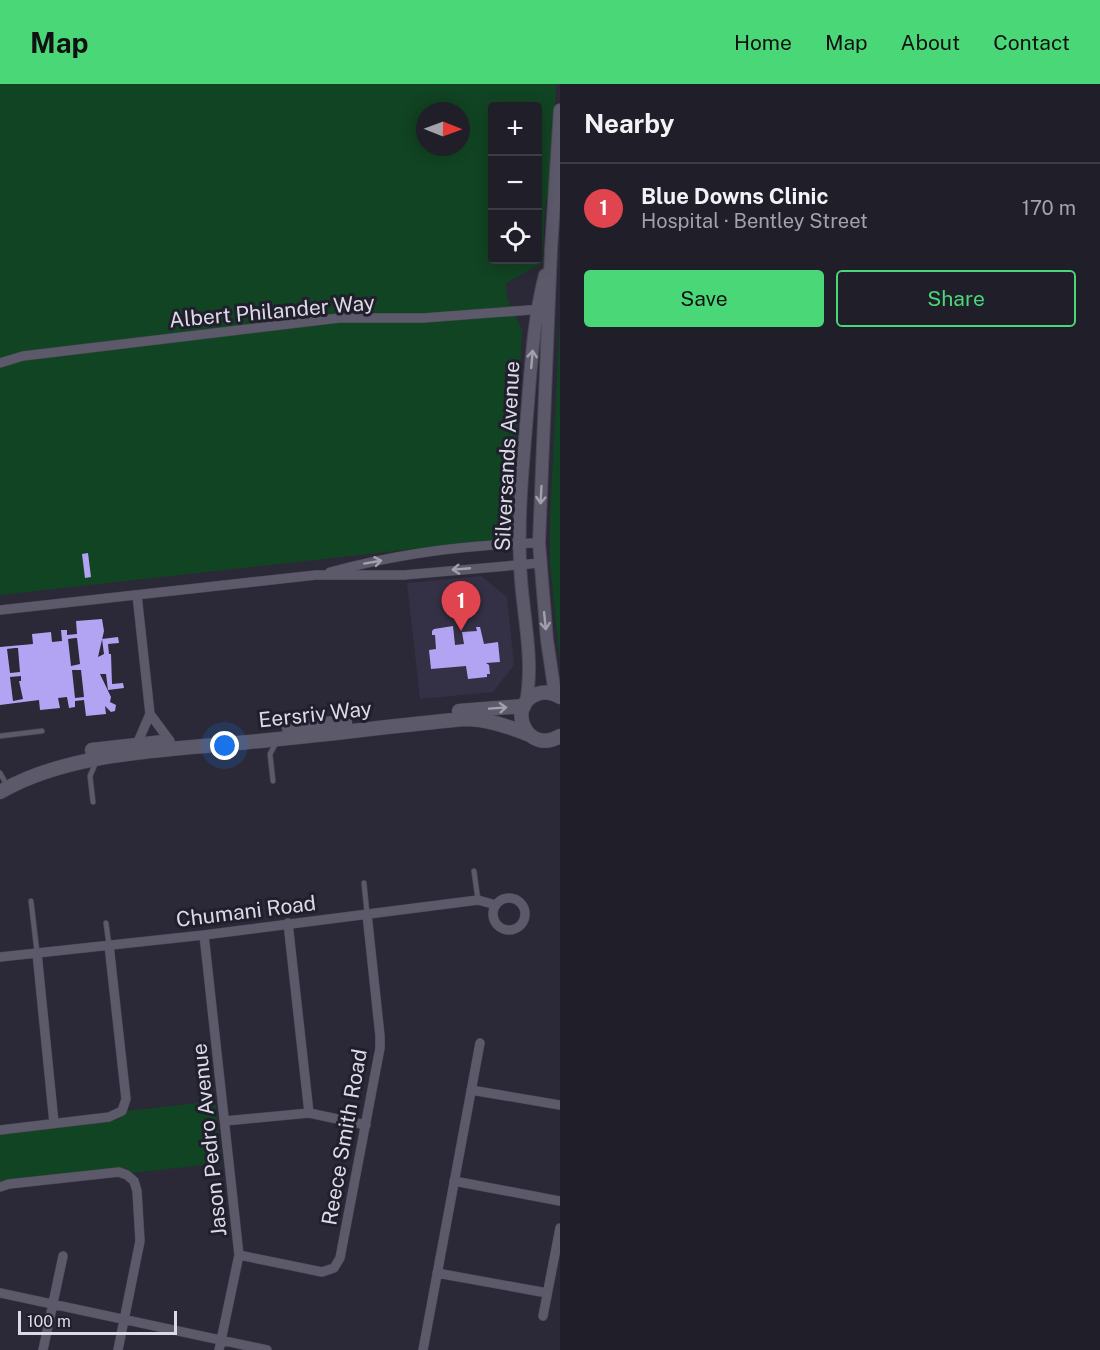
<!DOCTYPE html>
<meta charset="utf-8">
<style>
:root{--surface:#201e29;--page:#282731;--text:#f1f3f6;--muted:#a2a2a8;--line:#3d3c46;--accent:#49d778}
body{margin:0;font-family:"Public Sans",sans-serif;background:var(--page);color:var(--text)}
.controls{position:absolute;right:18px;top:18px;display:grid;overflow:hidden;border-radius:6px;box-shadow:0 3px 15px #0003}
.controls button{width:54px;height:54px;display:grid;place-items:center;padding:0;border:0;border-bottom:2px solid var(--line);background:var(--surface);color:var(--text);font:30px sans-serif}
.compass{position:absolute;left:416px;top:18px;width:54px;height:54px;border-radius:50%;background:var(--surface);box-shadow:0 3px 15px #0003;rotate:91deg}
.scale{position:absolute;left:18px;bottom:15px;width:159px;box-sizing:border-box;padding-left:6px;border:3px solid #dcdbe5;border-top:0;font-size:16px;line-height:21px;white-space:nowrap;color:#dcdbe5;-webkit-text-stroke:4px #211f2d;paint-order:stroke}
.you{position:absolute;left:225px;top:662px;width:21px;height:21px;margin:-15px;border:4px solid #fff;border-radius:50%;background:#1a73e8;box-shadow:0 0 0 9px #1a73e833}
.badge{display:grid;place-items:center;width:39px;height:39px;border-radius:50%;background:var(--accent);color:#fff;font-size:20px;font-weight:700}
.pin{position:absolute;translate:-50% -50px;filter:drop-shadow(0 2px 3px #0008)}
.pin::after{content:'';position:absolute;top:32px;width:21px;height:18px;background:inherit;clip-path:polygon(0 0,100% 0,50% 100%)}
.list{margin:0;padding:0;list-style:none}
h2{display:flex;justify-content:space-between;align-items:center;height:78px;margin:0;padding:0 24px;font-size:26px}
h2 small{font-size:20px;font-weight:400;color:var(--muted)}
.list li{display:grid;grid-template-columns:39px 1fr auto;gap:18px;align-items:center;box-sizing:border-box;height:90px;padding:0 24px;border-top:2px solid var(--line)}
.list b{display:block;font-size:22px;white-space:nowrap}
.list p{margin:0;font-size:20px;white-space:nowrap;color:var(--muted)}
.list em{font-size:20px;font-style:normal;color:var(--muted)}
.actions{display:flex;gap:12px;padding:18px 24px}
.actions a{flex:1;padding:14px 0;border:2px solid var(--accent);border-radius:6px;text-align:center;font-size:21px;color:var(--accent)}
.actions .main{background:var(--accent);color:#111}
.icon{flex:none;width:33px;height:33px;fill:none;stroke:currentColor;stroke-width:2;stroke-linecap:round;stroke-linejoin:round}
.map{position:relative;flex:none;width:560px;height:1266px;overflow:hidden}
header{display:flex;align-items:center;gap:36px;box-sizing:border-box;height:84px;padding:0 30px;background:var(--accent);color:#111}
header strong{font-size:28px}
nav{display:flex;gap:33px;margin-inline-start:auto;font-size:21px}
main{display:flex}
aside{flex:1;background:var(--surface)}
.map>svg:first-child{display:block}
</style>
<header>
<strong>Map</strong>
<nav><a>Home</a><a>Map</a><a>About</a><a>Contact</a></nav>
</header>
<main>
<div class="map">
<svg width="560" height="1266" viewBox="0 0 560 1266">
<rect width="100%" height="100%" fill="#2b2837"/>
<path fill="#343146" d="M481,492L507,513L514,581L493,608L420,615L407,499Z"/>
<path fill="#142" fill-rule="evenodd" d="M0,0H556L552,81L545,125L542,179L506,199L507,214L522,246L513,436L507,449L494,456L0,511ZM493,22H538V176H493ZM425,27H461V63H425Z
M560,237V577L550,479V433Z
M215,1017L222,1079L132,1089L126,1085L118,1084L0,1098V1049L117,1036L127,1027Z"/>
<path fill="#b3a3f3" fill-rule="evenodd" d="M88,469L91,493L85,494L82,470Z
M102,535L104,547L98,573L104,570L102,555L118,553L119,559L108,560L109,570H111L112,600L123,599L124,604L108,606L106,590H100L111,613L110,618L116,621L115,627L111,628L105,622L106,630L86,632L84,616L75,617V623L69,624L67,613L58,614L60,624L40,626L39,616L0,621V563L33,560L32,550L51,548L52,558L62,557L61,546H67V551L77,550L76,537ZM75,554H77L80,580L71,582L68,555ZM15,564H18L20,588L10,589L7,565ZM72,586H81L84,613L75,614ZM21,592V597H19L23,615L13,617L10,593Z
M453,542L455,561L464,560L462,548L477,547L476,543H480L484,560L498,558L500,578L486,579L489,581L490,590H487V593L468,595L466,582L431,585L429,566L436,565L435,551H432V547L434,545Z"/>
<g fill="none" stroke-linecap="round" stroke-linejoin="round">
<g stroke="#484652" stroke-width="6">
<path id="service" d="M0,652L42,647
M0,689L4,696
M273,697L270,670L276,659
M93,718L90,692L96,678
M474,787L478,816
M364,799L367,829
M31,817L37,868
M106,839L109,861"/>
</g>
<g stroke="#484652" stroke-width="10">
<path id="minor" d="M0,279L23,272L339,234H423L543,225
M330,488C397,470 470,460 539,459
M137,511L150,630L137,660
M0,526L316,491H404L540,479
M150,630L170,657
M493 830a16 16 0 1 1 32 0a16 16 0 1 1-32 0Z
M288,839L309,1029
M204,851L239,1171L219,1266
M37,869L54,1039
M0,873L204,851L478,816L496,821
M471,1006L560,1021
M225,1037L309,1029L366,1041
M0,1046L109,1033L122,1027L126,1015L109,861
M454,1097L560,1117
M0,1103L9,1100L119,1088L127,1091L134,1097L137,1107L140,1157L118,1266
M239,1171L322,1188L334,1184L340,1174L380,964V952L367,830
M437,1189L547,1209
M0,1209L267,1266
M543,1232L560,1144
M43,1266L63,1172
M423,1266L480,959"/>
</g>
<g stroke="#484652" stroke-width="14">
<path id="tertiary" d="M555,610L547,556L539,459L551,165L560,26
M526,619C535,571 521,525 520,478C518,429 523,380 527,331C531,284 533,237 545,191"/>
</g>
<g stroke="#484652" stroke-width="15">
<path id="secondary" d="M560,613C553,609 545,607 537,610C505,622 527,672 560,652
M459,627L524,622
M289,644L345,638
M92,666L163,658
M0,708C70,667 170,666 249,658C321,651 392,642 463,635C487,635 507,642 530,651"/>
</g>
<use href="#service" stroke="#5c596a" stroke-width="4.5"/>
<use href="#minor" stroke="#5c596a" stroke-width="9"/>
<use href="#tertiary" stroke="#5c596a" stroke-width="12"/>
<use href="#secondary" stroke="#5c596a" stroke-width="14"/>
</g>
<defs><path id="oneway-shaft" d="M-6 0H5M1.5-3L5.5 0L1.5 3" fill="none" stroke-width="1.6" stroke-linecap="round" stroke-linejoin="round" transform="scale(1.5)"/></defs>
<g stroke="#a2a0ae">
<use href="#oneway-shaft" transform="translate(532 275) rotate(-85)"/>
<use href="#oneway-shaft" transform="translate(541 411) rotate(93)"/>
<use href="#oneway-shaft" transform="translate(373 478) rotate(-10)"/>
<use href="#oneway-shaft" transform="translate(461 485) rotate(175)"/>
<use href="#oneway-shaft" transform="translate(545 537) rotate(84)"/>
<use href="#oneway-shaft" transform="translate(498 624) rotate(-4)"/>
</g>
<g text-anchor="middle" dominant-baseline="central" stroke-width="6" stroke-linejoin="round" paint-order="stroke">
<g font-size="21" fill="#dcdbe5" stroke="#211f2d">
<text transform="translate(272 227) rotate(-5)">Albert Philander Way</text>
<text transform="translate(507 372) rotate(-87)">Silversands Avenue</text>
<text transform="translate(315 630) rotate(-6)">Eersriv Way</text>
<text transform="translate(246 827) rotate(-7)">Chumani Road</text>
<text transform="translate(344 1053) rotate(-80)">Reece Smith Road</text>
<text transform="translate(209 1056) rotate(-96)">Jason Pedro Avenue</text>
</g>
</g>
</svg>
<div class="controls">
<button>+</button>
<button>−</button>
<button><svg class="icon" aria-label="locate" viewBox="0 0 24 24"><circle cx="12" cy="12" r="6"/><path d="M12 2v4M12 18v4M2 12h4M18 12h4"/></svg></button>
</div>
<svg class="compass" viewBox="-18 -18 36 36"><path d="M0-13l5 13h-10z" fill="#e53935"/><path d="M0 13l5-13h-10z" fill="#a2a2a8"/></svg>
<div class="scale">100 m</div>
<div class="you"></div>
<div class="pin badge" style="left:461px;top:547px;background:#e0444e">1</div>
</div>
<aside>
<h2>Nearby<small></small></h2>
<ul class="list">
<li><span class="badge" style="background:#e0444e">1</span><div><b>Blue Downs Clinic</b><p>Hospital · Bentley Street</p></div><em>170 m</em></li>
</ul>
<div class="actions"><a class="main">Save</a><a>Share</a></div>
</aside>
</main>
